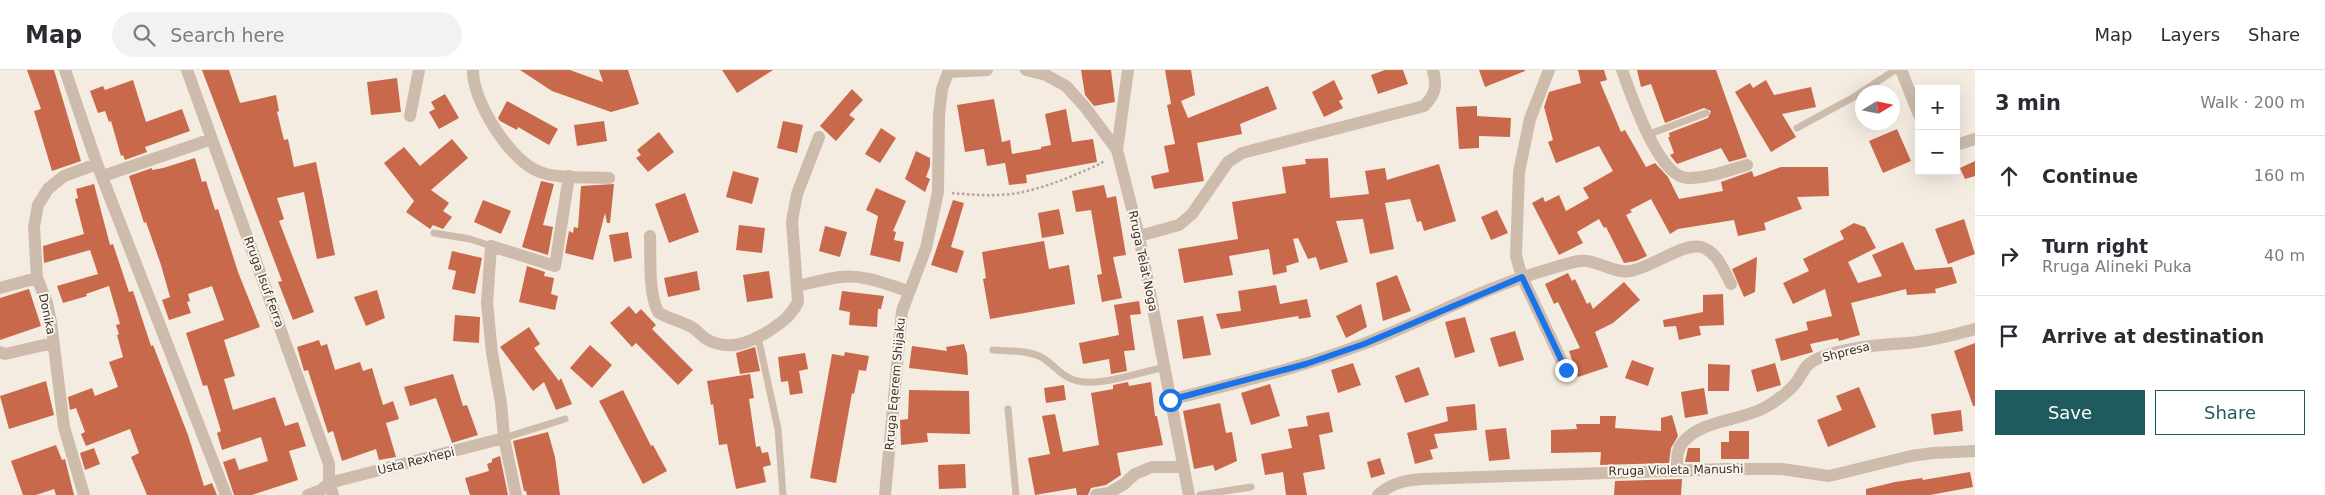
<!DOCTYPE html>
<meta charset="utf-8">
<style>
:root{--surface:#fff;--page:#f2f2f3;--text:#2b2b33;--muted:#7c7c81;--line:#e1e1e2;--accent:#1f5a5e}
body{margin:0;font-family:"DejaVu Sans",sans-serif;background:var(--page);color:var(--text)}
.controls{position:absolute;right:15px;top:15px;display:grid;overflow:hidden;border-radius:0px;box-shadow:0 5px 20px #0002}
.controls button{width:45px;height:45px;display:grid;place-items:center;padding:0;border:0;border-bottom:1px solid var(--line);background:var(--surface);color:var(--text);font:25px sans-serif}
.compass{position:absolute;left:1855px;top:15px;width:45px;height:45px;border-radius:50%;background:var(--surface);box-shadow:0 5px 20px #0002;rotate:80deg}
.stop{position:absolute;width:15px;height:15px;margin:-11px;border:4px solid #1a73e8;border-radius:50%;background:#fff}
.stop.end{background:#1a73e8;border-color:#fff;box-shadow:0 1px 5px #0008}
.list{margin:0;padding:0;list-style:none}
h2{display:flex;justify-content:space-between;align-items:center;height:65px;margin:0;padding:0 20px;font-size:21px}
h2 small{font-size:16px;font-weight:400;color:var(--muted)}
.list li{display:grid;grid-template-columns:32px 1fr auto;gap:15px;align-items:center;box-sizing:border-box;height:80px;padding:0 20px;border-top:1px solid var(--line)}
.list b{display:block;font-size:19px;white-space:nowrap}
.list p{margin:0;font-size:16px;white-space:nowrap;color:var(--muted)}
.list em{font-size:16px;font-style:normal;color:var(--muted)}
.actions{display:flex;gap:10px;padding:15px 20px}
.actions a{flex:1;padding:11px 0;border:1px solid var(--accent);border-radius:0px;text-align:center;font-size:18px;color:var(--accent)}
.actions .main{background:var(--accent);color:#fff}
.icon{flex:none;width:28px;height:28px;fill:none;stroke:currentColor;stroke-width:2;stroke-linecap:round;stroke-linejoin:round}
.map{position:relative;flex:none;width:1975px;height:425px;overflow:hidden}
header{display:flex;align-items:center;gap:30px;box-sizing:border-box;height:70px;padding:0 25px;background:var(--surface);border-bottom:1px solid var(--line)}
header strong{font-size:24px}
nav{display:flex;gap:28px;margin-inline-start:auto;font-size:18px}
.search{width:350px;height:45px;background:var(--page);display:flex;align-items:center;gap:12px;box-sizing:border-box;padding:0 18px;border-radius:28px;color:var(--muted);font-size:19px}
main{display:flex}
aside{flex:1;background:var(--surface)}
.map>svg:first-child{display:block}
</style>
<header>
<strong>Map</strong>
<div class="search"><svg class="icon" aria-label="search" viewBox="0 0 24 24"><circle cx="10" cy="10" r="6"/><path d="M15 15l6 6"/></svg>Search here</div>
<nav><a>Map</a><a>Layers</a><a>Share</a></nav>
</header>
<main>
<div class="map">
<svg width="1975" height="425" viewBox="0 0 1975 425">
<rect width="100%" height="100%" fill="#f4ebe1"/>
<path fill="#c8694b" d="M27,0H54L81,91L52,101L34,41L41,39Z
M202,0H229L240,33L276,25L279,41L277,42L284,70L288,69L294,97L316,92L335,185L317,189L304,122L277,128L284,149L279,151L314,242L293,250L278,212L282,211Z
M520,0H570L603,12L599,0H628L639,34L611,42L552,21Z
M722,0H773L737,23Z
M1081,0H1111L1115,32L1094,36L1085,25Z
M1165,0H1191L1195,25L1181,31L1188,48L1268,16L1277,39L1240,54L1242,64L1197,73L1204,111L1154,119L1151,106L1169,102L1164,76L1175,74L1167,35L1171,34Z
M1385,0H1403L1408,14L1378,24L1371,5Z
M1479,0H1525V1L1485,17Z
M1578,0H1604L1607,10L1600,12L1621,62L1625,60L1646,97L1655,93L1668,107L1679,129L1723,121L1721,112L1752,101L1754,107L1781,97H1828L1829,126L1797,127L1802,139L1764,153L1766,160L1738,166L1734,150L1678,159L1670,164L1651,129L1630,140L1632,142L1626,145L1647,186L1636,191L1624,193L1606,157L1604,158L1599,149L1577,162L1583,173L1559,185L1532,133L1543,127L1545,132L1559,125L1566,141L1589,128L1583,118L1613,101L1599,76L1556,93L1548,72L1553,70L1544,37L1549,22L1581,13Z
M1637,0H1716L1747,87L1729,92L1721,78L1677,94L1670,85L1674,83L1668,67H1670L1669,63L1708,48L1711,41L1704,38L1665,53L1651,14L1641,17Z
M397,8L401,42L371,45L367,12Z
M133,10L146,52L182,39L190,61L145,77L147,82L125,90L123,85L121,86L111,51L109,52L105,41L98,43L90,21L103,16L105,20Z
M1334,10L1343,29L1339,31L1343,38L1324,47L1312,22Z
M1766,10L1774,25L1811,17L1816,37L1782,44L1796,67L1771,82L1735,22L1750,13L1753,18Z
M852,19L863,30L849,45L855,49L836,71L820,56Z
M445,24L459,48L439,59L429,42L435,39L431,32Z
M994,29L1002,72L1010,70L1012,84L1041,79V77L1051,75L1045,44L1066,39L1072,72L1093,69L1097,92L1026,105L1027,113L1009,115L1005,93L987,96L984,79L965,82L957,35Z
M507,31L558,59L549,75L518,57L517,60L500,51L498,48Z
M1477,36V46L1511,48L1510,67L1479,66V78L1459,79L1456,37Z
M604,51L607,71L577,76L574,55Z
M783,51L803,55L797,83L777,78Z
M881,58L896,68L880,93L865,84Z
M1897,59L1911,91L1883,103L1869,71Z
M659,62L674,82L648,102L636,88L641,85L637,80Z
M452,69L468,88L431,120L449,133L443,141L452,147L443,159L433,155L430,159L406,142L414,131L384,93L404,77L420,96Z
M916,81L930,88V96L926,107L930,109L925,122L905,109Z
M195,88L202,112L206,111L215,140L218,139L238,202L260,257L224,270L235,306L224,309L233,340L275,327L285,356L298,352L306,376L289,381L298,410L252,425H234L223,392L235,388L239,400L268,391L261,367L222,380L217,363L221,361L207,315L203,316L186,263L224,250L212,216L188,224L190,231L187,232L191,243L169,250L162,230L170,227L161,195L146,152L144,153L129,106L152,98V100L163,98Z
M1328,88L1330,128L1369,124L1365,101L1385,98L1387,110L1439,94L1456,151L1424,161L1421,151L1417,152L1410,129L1385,133L1394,179L1370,184L1363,149L1336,151L1348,192L1320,200L1316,187L1308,189L1298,168L1293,169L1299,192L1286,196L1287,202L1273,205L1269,179L1229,186L1233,205L1184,213L1178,179L1238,169L1232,132L1286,123L1282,97L1306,94L1305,89Z
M1975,91V106L1965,109L1960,98Z
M733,101L759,108L752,134L726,127Z
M541,111L554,114L543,155L553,157L548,185L522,177Z
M94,114L110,175L113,174L129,222L133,221L151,276L153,275L188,365L204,416L212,413L217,425H147L131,387L139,383L130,359L86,376L81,364L85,362L76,338L70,340L68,327L92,318L95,326L118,317L109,292L123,287L117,265L119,264L116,255L120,254L109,216L86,224L87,226L63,233L57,216L98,204L90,180L44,193L43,176L84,164L75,129L78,128L76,119Z
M614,114L610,153H607L605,143L593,190L565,183L569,161L573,163L574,157L578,158L581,116Z
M1104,115L1107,128L1116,126L1126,185L1113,187L1122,228L1102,232L1097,205L1102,204L1091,140L1076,142L1072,121Z
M876,118L906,131L893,161L896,162L894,170L904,172L900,192L870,185L878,146L866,140Z
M685,123L699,162L669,173L655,134Z
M483,130L511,141L501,164L474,152Z
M953,130L964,133L951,177L964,181L957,203L931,195Z
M1059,139L1064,164L1042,168L1038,143Z
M1497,140L1508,163L1491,170L1481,147Z
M1964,149L1975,184L1948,194L1935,159Z
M1854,153L1865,157L1876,178L1848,192L1858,213L1882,206L1872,185L1903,172L1915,200L1952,197L1957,213L1935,219L1936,223L1907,225L1906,219L1851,233L1860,265L1839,271L1838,268L1810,274L1813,282L1781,291L1775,269L1808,260L1806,252L1832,246L1825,219L1793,234L1783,213L1809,201L1803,189L1844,169L1840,161Z
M739,155L765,158L762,183L736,180Z
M825,156L847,162L840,187L819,181Z
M628,162L632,188L614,192L609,165Z
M1044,171L1049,199L1069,195L1075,234L990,249L983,209L986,208L982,182Z
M452,181L482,188L475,224L452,219L456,201L448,199Z
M1757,187L1755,222L1744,227L1732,199Z
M527,196L545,202L544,206L554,208L551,224L558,226L555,240L519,232Z
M697,201L700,220L668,227L664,208Z
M769,201L773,228L747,232L743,205Z
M1568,203L1572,211L1575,209L1587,234L1590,232L1593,239L1624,212L1640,230L1613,253L1595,262L1608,297L1578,307L1569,281L1580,278L1558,232L1554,234L1545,214Z
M1397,205L1411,241L1383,251L1376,213Z
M1276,215L1280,234L1307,229L1311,247L1299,249L1298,246L1221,259L1216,244L1241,241L1238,221Z
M29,219L41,256L0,270V228Z
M377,220L385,248L366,256L354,227Z
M842,221L884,226L881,239H878L877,257L849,255L850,242L839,240Z
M1723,224L1724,255L1699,256L1701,265L1679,270L1676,256L1664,257L1663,250L1703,242V225Z
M1139,231L1141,244L1130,245L1135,280L1124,281L1127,301L1111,304L1109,289L1083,294L1079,273L1119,265L1114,235Z
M1361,234L1367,257L1346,268L1336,246Z
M629,236L636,244L641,239L656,255L652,259L693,300L678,315L636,273L632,277L610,253Z
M455,245L480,247L479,273L453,271Z
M1203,246L1211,285L1183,289L1177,250Z
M1465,247L1475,282L1455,288L1445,252Z
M529,257L540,274L534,278L559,311L561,308L572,334L556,340L544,312L533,321L500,277Z
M1515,261L1524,290L1499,297L1490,268Z
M319,270L321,276L327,274L335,300L360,292L363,301L372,298L383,335L393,331L399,349L386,353L396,387L379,390L376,379L342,391L333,361L328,363L308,300L304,301L297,277Z
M1975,273V336H1973L1954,281Z
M964,274L967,284L968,305L909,298L912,276L947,281L946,277Z
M590,275L612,295L592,318L570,298Z
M755,277L760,301L740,304L736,283Z
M845,282L869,286L866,301L859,300L854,324L852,323L836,413L810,408L832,284L844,286Z
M805,283L808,299L799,301L803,323L790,325L788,311L781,312L778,287Z
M1632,290L1654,298L1648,316L1625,308Z
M1353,293L1361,315L1338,323L1331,300Z
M1775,293L1781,315L1757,322L1751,300Z
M1708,294L1730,295L1729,321H1708Z
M1419,297L1429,325L1405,333L1395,306Z
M453,304L463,336L467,335L478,365L452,373L436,328L410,336L404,317Z
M750,304L754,328L749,329L756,377L760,376L762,383L768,382L771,395L763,397L766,412L736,419L727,374L719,375L713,334L711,335L707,311Z
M46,311L54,345L9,359L0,326Z
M1128,312L1129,316L1151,312L1155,346H1157L1163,375L1117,383L1121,405L1106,415L1091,418L1088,425H1077L1076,418L1035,425L1028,388L1050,384L1042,346L1055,344L1063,382L1099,375L1091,323L1113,319V315Z
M1270,314L1280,346L1251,355L1241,323Z
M1064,315L1066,330L1046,333L1044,318Z
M1859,317L1876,357L1828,377L1817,350L1842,340L1836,326Z
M1704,318L1708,344L1685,348L1681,322Z
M623,320L651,376L653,375L667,401L643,414L599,331Z
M909,320L969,321L970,364L927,363L928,372L901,375L900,350L908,349Z
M1220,333L1226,363L1232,362L1237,391L1215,401L1213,395L1194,399L1183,341Z
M1475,334L1477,360L1434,364L1438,378L1430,380L1433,389L1415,394L1407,363L1448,351L1446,337Z
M1961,340L1963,361L1934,365L1931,344Z
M1329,342L1333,362L1319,365L1325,399L1303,403L1307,425H1286L1283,402L1265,405L1261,384L1292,378L1288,359L1308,356L1306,346Z
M1672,345L1678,366L1671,378L1669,393L1600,395L1601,382L1551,383V360L1577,359L1576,354H1600V346H1616L1615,358L1661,361V348Z
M1506,358L1510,389L1489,391L1485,360Z
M1729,361H1749V389H1721V372H1729Z
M548,362L555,387L560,425H527L526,421H524L513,371Z
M56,375L62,390L65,389L74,425H56L54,419L36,425H23L11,391Z
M94,378L100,394L85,400L80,383Z
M1688,378H1700V392H1685Z
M500,386L508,425H470L465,408L489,401L487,394L492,392V389Z
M1380,388L1385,404L1371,408L1367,392Z
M965,394L966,418L939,419L938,395Z
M1970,402L1973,417L1930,425H1866V419L1895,412L1922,408L1923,410Z
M1682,409L1681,425H1614L1615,411Z"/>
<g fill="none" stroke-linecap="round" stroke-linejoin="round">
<path stroke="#b9a596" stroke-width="2.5" stroke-dasharray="2.5 2.5" stroke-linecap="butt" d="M952,123C975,125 1000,127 1023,122C1050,116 1075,105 1100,94L1105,90"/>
<path stroke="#cdbbac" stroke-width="7" d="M1797,58L1854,27L1895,0
M1647,65L1706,43
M434,163L470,169L491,176
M758,267L778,359L783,425
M993,280C1009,281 1029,280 1043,288C1054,295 1061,306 1074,310C1096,318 1142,302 1165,297
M1008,339L1016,425
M504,368L565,349
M1200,425L1251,417"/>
<path stroke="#cdbbac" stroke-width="12" d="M65,0L97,94L226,425
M187,0L329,394V413L333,425
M473,0C472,31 511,92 540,102C558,109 589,107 609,108
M1026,0L1046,5L1066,16L1085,37L1117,80L1139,166L1189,425
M1549,0L1530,49L1519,102L1516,186L1522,207L1566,300
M1622,0C1631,24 1658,107 1687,108C1706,109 1729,100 1747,95
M1901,0L1919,45
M949,2L987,0
M410,46L419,0
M1956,75L1975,69
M1117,80L1128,0
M103,106L212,69
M650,166C651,190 648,220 658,242C668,249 682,251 693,258C698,261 702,267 708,270C730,281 749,273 769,261C782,252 791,246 798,232L792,151L797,124L819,67
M1139,166L1179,155L1192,144L1228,92L1242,83L1424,36C1436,24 1437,16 1433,0
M797,216C811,213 825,209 840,207C863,204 886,214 908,221
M0,218L37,208
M0,282L5,284L53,273
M1170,330C1235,313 1300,298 1363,274C1424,251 1482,218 1546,200C1556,197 1568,193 1579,191C1597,189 1613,204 1630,201C1651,198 1682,173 1701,177C1717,181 1724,201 1731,214
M1677,400C1677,390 1676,379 1684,371C1703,350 1739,351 1764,338C1775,332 1785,325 1794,315C1804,304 1802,295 1819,288C1847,277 1878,275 1908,273C1931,271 1953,265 1975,259
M84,425L64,357L51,252L47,233L37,208L34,157L38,135L48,119L64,106L97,94
M308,425L321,420L329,413L504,368
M516,425L504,368L501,333L492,283L487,233L491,176L555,196L569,106
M885,425L902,241L926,178L938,122L939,45L942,19L949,0
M1096,425L1109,423L1124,414L1135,404L1152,397H1184
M1378,425C1391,413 1406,410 1423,409L1725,399H1782L1829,406L1911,386L1933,383L1975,381"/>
</g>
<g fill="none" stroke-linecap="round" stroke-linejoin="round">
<path stroke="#1a73e8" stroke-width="6" d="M1170,330L1306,294L1364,274L1522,207L1566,300"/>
</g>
<g text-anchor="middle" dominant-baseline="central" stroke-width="4" stroke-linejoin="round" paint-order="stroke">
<g font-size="12" fill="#3b302b" stroke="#fbf5ee">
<text transform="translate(1143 191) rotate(78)">Rruga Telat Noga</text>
<text transform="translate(264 212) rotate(70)">Rruga Isuf Ferra</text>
<text transform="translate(47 244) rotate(78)">Donika</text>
<text transform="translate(1846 282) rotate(-14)">Shpresa</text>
<text transform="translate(895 314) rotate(-85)">Rruga Eqerem Shijaku</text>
<text transform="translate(416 391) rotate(-14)">Usta Rexhepi</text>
<text transform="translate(1676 400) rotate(-1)">Rruga Violeta Manushi</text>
</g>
</g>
</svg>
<div class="controls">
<button>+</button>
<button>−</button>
</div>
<svg class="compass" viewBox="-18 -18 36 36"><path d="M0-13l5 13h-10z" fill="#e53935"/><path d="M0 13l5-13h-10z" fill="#7c7c81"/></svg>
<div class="stop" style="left:1170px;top:330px"></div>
<div class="stop end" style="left:1566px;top:300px"></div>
</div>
<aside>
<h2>3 min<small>Walk · 200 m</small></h2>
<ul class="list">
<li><svg class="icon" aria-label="ahead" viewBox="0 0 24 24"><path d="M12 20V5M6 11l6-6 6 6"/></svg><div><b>Continue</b></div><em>160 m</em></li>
<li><svg class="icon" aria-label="right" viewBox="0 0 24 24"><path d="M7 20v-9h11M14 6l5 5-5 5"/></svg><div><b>Turn right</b><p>Rruga Alineki Puka</p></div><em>40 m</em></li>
<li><svg class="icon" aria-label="arrive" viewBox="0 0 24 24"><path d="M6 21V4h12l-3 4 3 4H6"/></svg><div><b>Arrive at destination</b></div></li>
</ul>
<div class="actions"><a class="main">Save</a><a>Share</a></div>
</aside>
</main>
